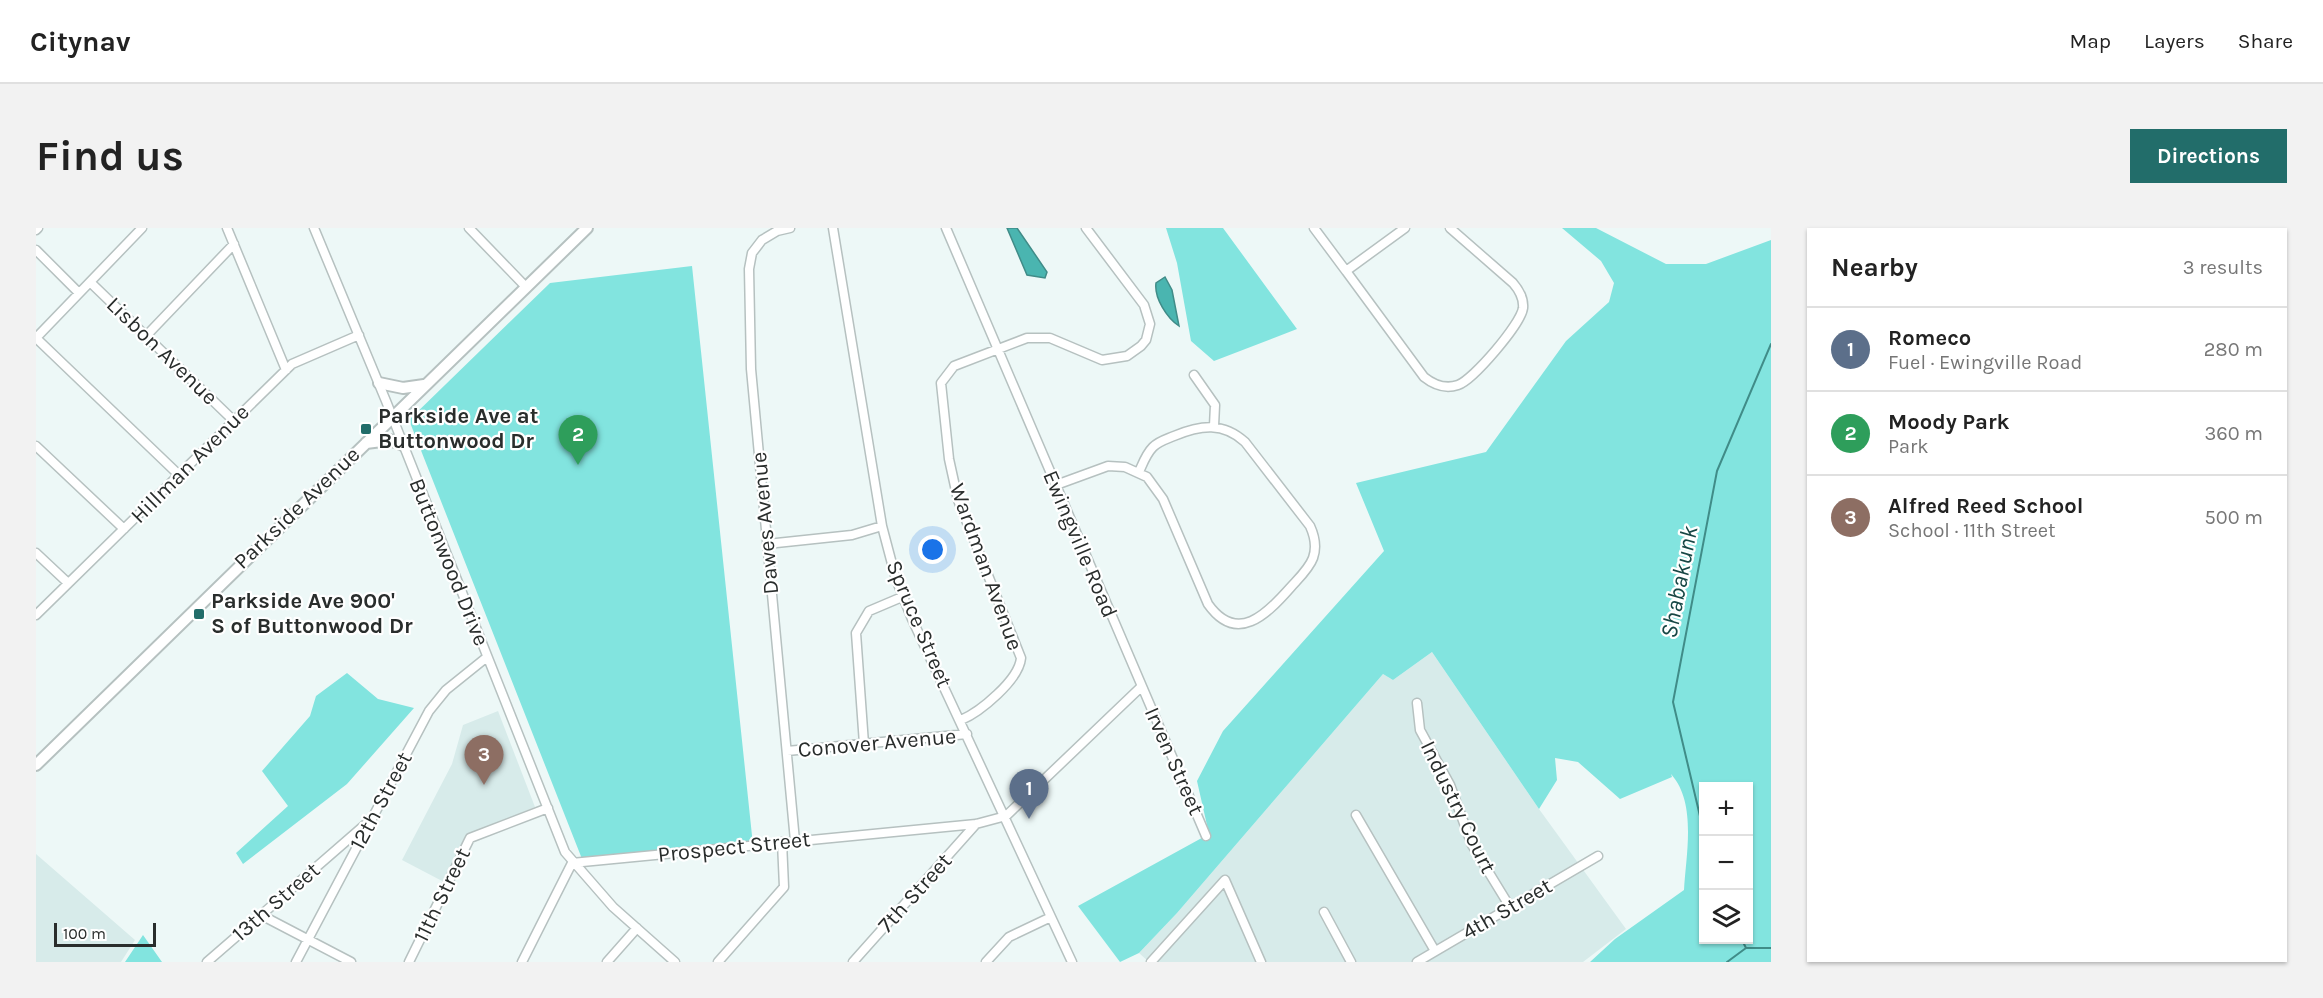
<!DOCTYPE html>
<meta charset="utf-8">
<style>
:root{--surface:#fff;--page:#f2f2f2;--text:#222;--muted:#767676;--line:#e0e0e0;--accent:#226d6a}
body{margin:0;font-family:Karla,sans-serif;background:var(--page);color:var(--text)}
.controls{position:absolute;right:18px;bottom:18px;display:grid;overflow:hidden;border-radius:0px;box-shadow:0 2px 4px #0004}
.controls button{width:54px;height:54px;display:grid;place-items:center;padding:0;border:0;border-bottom:2px solid var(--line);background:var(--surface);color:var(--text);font:30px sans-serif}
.scale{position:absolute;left:18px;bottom:15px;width:102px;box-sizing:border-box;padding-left:6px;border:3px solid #292d2c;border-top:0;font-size:16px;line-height:21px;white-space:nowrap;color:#292d2c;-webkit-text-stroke:4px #fff;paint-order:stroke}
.you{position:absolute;left:897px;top:322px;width:21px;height:21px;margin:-15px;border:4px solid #fff;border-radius:50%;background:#1a73e8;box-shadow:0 0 0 9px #1a73e833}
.badge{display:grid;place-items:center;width:39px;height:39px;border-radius:50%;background:var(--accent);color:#fff;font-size:20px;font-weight:700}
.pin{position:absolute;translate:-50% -50px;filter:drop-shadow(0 2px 3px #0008)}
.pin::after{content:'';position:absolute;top:32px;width:21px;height:18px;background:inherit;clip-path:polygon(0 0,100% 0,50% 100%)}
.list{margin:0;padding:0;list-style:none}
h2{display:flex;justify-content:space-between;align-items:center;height:78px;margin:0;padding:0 24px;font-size:26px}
h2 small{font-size:20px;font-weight:400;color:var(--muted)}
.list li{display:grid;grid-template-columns:39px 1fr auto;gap:18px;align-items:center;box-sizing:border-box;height:84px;padding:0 24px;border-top:2px solid var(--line)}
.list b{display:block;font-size:22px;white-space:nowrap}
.list p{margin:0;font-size:20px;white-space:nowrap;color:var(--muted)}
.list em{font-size:20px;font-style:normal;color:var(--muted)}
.icon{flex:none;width:33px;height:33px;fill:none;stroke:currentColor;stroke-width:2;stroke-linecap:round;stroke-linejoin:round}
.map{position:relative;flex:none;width:1735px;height:734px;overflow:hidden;border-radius:0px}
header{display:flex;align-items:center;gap:36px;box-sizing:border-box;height:84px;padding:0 30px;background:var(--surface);border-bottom:2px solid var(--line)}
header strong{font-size:28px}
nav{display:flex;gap:33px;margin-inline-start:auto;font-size:21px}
.intro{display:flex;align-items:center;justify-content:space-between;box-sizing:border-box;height:144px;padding:0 36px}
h1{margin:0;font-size:42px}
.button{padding:15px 27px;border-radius:0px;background:var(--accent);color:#fff;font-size:21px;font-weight:700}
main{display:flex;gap:36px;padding:0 36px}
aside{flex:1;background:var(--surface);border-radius:0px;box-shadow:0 2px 4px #0004}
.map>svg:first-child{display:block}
</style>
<header>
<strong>Citynav</strong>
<nav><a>Map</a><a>Layers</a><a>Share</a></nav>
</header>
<div class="intro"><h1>Find us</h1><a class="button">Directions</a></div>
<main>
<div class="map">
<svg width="1735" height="734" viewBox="0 0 1735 734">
<rect width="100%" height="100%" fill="#edf8f7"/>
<path fill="#d7ebea" d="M1396,424L1503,581L1590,701L1547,734H1113L1103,725L1141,685L1347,446L1357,452Z
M462,483L499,579L429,608L408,654L366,632L416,536L427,497Z
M0,626L99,712L85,734H0Z"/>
<path fill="#82e4df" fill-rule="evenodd" d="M1130,0H1187L1261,101L1178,133L1155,113L1141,35Z
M1526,0H1560L1630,36H1670L1735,12V734H1554L1579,711L1648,662C1650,626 1661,575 1635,546L1636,549L1584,571L1542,534L1519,530L1521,552L1503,581L1396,424L1357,452L1347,446L1141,685L1103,725L1084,734L1042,678L1173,606L1161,553L1187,503L1348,323L1320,255L1450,224L1530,113L1573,74L1578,55L1565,33ZM1668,558H1712V712H1668Z
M656,38L717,617L548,636L373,192L514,55Z
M311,445L342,471L378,480L311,556L207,636L200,625L252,578L226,543L274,488L280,468Z
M107,707L126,734H89Z"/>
<path fill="#4ab5b0" stroke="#408c88" stroke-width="1.5" d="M971,0H981L1011,44L1009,50L991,47Z
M1129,49L1136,62L1143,98C1131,90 1118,70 1120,55Z"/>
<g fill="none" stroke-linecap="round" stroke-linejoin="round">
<path stroke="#408c88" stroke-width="2" d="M1668,605L1637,474L1681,243L1735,116
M1706,712L1710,720
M1710,720H1735
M1691,734L1710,720"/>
<g stroke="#b6c1c0" stroke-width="11">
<path id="minor" d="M191,0L250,142
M278,0L350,173L529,624L577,679L639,734
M433,0L490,59
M754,0L741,3L726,12L716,25L713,41L715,141L759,613
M797,0L846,298L860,351L876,391L1036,734
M910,0L1170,608
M1278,0L1310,43
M1369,0L1310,43L1388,149C1398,157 1410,161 1422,157C1437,152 1485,96 1487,80C1488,70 1483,62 1477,55L1414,0
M0,2L2,0
M0,22L43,65
M54,54L198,193
M110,108L198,16
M0,110L143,247
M0,110L106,0
M1158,147L1179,177L1178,198
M0,218L88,301
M1020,257L1072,238L1089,239L1111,249L1127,271L1172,376C1201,417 1231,386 1254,360C1262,351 1273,341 1277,330C1281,319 1279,309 1274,298L1209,214C1187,194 1165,197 1138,208C1131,211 1123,213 1117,219C1110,226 1107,235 1103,244
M731,316L816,307L846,298
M0,325L32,355
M0,387L256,136L323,107
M1381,475L1384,502L1414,557L1436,617L1474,679
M925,492C944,484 983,452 985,430L922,272L913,231L905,155L918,138L991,110H1014L1066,132L1091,128L1105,118L1110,112L1114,96L1108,77L1050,0
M828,516L820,405L833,383L866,369
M751,523L931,506
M1320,587L1399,723
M536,635L940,596L970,588L1105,459
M1288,684L1315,734
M225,687L315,734
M171,734L331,595
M260,734L393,483L410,462L451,429
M373,734L434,610L512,580
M486,734L536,635
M571,734L601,700
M682,734L748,659L746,614
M817,734L940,596
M950,734L973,709L1015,689
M1115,734L1189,652L1225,734
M1381,734L1562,628"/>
</g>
<g stroke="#b6c1c0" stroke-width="14">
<path id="major" d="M343,155L367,160L388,157
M330,215L354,212L367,217
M0,537L551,0"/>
</g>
<use href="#minor" stroke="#fff" stroke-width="8"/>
<use href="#major" stroke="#fff" stroke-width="10"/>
</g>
<g fill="#226d6a" stroke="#fff" stroke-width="2">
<rect x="324" y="195" width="12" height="12" rx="3"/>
<rect x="157" y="380" width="12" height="12" rx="3"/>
</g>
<g text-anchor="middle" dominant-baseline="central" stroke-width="4.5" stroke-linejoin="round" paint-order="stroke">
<g font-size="22" fill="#292d2c" stroke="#fff">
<text transform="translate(126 123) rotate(44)">Lisbon Avenue</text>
<text transform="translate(154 236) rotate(-45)">Hillman Avenue</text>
<text transform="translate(261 280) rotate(-44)">Parkside Avenue</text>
<text transform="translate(729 295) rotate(-95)">Dawes Avenue</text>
<text transform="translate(1044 316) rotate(67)">Ewingville Road</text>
<text transform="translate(413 334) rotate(68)">Buttonwood Drive</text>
<text transform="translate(950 339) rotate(70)">Wardman Avenue</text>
<text transform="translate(883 396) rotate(67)">Spruce Street</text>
<text transform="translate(841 515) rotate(-5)">Conover Avenue</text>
<text transform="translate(1138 533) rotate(66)">Irven Street</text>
<text transform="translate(345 573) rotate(-62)">12th Street</text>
<text transform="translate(1422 579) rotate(64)">Industry Court</text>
<text transform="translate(698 619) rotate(-6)">Prospect Street</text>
<text transform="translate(879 665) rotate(-48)">7th Street</text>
<text transform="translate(406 667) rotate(-64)">11th Street</text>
<text transform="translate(240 674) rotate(-41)">13th Street</text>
<text transform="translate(1471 681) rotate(-30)">4th Street</text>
</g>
<g font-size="22" font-weight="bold" fill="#292d2c" stroke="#fff" text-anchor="start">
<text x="342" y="188">Parkside Ave at<tspan x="342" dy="25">Buttonwood Dr</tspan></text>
<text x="175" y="373">Parkside Ave 900'<tspan x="175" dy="25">S of Buttonwood Dr</tspan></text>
</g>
<g font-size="24" font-style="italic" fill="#174745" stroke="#fff">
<text transform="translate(1643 354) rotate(-79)">Shabakunk</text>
</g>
</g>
</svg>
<div class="controls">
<button>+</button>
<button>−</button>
<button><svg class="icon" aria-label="layers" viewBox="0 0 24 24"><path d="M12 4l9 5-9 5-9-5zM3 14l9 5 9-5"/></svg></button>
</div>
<div class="scale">100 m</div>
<div class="you"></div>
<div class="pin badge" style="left:993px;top:591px;background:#5c6f8a">1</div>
<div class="pin badge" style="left:542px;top:237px;background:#2e9e5b">2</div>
<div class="pin badge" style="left:448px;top:557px;background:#8d6e63">3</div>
</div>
<aside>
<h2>Nearby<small>3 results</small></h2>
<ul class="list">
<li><span class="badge" style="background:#5c6f8a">1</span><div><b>Romeco</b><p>Fuel · Ewingville Road</p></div><em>280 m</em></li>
<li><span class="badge" style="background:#2e9e5b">2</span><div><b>Moody Park</b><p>Park</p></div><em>360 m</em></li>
<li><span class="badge" style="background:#8d6e63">3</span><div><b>Alfred Reed School</b><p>School · 11th Street</p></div><em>500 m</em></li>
</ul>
</aside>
</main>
